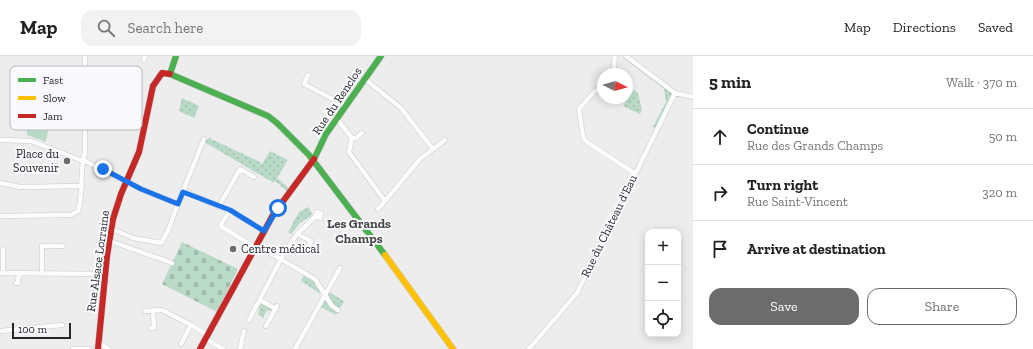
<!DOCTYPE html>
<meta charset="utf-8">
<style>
:root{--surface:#fff;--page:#f2f2f2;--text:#222;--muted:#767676;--line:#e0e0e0;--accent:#6c6c6d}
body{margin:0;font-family:"Zilla Slab",serif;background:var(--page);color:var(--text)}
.controls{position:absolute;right:12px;bottom:12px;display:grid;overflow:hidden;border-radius:8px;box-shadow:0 2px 10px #0003}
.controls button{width:36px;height:36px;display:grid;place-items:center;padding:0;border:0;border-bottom:1px solid var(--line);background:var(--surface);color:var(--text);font:20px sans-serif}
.compass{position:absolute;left:597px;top:12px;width:36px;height:36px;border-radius:50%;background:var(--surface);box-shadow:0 2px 10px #0003;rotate:95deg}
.scale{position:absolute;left:12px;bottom:10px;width:59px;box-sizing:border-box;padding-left:4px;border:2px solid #262627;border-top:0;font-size:11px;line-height:14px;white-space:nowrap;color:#262627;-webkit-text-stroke:3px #f9fafd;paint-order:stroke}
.stop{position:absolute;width:12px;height:12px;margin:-9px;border:3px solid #1a73e8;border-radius:50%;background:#fff}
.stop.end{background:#1a73e8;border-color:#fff;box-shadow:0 1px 4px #0008}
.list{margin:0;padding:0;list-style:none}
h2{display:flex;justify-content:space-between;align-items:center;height:52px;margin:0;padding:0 16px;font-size:17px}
h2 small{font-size:13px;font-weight:400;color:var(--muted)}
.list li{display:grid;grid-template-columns:26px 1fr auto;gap:12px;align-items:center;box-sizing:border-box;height:56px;padding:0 16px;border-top:1px solid var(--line)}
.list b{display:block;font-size:15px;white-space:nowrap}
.list p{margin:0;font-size:13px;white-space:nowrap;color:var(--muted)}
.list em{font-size:13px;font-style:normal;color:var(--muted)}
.actions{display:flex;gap:8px;padding:12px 16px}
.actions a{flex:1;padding:9px 0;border:1px solid var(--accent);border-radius:12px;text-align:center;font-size:14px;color:var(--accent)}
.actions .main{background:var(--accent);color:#fff}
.icon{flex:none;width:22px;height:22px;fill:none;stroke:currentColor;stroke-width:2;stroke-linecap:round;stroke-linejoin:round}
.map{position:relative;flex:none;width:693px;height:293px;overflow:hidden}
header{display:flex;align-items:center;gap:24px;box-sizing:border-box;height:56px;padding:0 20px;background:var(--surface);border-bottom:1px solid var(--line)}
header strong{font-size:19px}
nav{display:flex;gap:22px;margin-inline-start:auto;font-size:14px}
.search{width:280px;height:36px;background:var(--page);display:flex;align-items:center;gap:10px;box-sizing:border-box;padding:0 14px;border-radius:12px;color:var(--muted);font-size:15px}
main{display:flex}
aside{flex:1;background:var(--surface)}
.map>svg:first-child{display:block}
</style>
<header>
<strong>Map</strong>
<div class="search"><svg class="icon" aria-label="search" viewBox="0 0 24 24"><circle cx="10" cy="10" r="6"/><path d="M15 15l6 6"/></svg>Search here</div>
<nav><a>Map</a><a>Directions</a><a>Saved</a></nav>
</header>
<main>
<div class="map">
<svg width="693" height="293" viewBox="0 0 693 293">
<defs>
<pattern id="grass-dots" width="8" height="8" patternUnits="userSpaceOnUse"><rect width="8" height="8" fill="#b9dac7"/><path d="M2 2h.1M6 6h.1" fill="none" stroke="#9fbbab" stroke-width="1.8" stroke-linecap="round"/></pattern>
<pattern id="cemetery-stones" width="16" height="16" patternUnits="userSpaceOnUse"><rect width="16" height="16" fill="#b9dac7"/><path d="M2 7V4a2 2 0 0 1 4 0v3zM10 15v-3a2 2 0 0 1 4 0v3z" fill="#9fbbab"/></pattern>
</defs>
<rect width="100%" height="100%" fill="#ededee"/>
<path fill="url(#grass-dots)" d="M625,0L675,37L656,73L653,71L666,46L664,33L625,3Z
M634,34L638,37L642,54L640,58L623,50Z
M182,42L199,50L194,62L179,55Z
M209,82L258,105L262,108L270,95L288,104L277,122L290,133L287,135L275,125L274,127L206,87L205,85Z
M308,151L312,157L311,160L300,167L291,178L288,176L299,156Z
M304,219L313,224L321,238L301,225Z
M329,236L344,245L336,259L319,250Z
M262,247L271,253L270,255L267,254L263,262L258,258L260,253L258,252Z"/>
<path fill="url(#cemetery-stones)" d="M182,186L238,213L217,256L162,228Z"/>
<path fill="#b9dac7" d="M49,56H51L46,86L27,79V66L39,67Z"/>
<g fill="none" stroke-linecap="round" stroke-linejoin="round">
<g stroke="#c9c9ca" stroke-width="5.5">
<path id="street" d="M626,0L675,37L693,41
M144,4L145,0
M613,18L615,0
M308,19L304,28L346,50
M365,23L401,52L433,93
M603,30L594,36L579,53L583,81L587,86L634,117
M336,62L352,82L349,96L385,145L420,103L445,84
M352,82H356L362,77
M0,84L31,85L83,105
M83,104L141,133L178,148L183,135L230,155L264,175
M0,127L20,131L82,130
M183,135L204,83
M219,150L240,113L254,121
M378,153L385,145
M230,155L221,168L222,171L255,191
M0,160L71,159L78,155C84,136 79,115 85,96V0
M112,173L133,182L161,187L167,177L178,148
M297,178L311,185L306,194
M110,185L172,207
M256,189L315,223L332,250L338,254
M0,217L105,218
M3,217V193
M42,217V190H63
M16,227H18L19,217
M260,244L276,253
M145,255L162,254L191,269L208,279
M249,264L281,203L297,178L315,161L320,162L321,157L317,156L315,161
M266,270L277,250
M151,272H154L153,255
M0,275L62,269
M206,283L223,293
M98,287L109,293
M181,288L191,269
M73,293H89
M240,293L244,275
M295,293L340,212
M529,293L577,237L675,37"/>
</g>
<g stroke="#c9c9ca" stroke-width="7">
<path id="fast" d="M176,0L170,18L268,60L277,67L309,99L385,199
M314,103L326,78L381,0"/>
</g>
<g stroke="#c9c9ca" stroke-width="7">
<path id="slow" d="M385,199L453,293"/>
</g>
<g stroke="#c9c9ca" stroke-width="7">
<path id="jam" d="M98,293L107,200L113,163L121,138L139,96L153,30L162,17L170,18
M200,293L273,159L314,103"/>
</g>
<use href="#street" stroke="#fcfcfc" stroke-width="4.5"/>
<use href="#fast" stroke="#4caf50" stroke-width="6"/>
<use href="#slow" stroke="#ffc107" stroke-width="6"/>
<use href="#jam" stroke="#c62828" stroke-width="6"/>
</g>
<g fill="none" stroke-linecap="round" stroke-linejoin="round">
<path stroke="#1a73e8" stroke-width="5" d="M103,113L141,133L178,148L183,136L230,154L264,175L278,152"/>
</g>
<g fill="#6c6c6d" stroke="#f9fafd" stroke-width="1.5">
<circle cx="67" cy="105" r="4"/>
<circle cx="233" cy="193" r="4"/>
</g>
<g text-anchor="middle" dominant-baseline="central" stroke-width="4" stroke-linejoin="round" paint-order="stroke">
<g font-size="12" fill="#262627" stroke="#f9fafd">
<text transform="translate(337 45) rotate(-56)">Rue du Renclos</text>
<text transform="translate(609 170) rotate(-64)">Rue du Château d'Eau</text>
<text transform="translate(98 205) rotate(-82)">Rue Alsace Lorraine</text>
</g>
<g font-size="12" fill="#262627" stroke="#f9fafd" text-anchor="end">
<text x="59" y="98">Place du<tspan x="59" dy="14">Souvenir</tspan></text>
<text x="241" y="193" text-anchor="start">Centre médical</text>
</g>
<g font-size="13" font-weight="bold" fill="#47484a" stroke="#f9fafd">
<text x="359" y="167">Les Grands<tspan x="359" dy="15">Champs</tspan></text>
</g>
</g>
<rect x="10" y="10" width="132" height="64" rx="6" fill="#f9fafd" stroke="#bababd" stroke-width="1"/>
<rect x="18" y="22" width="18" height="4" fill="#4caf50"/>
<rect x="18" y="40" width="18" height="4" fill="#ffc107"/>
<rect x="18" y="58" width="18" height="4" fill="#c62828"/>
<g font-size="11" fill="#262627">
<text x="43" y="28">Fast</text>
<text x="43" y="46">Slow</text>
<text x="43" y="64">Jam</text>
</g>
</svg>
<div class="controls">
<button>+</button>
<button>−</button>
<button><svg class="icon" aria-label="locate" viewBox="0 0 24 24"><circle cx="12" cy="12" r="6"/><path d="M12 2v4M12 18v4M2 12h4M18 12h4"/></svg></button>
</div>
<svg class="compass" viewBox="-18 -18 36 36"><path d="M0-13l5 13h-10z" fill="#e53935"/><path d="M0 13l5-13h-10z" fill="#767676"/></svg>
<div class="scale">100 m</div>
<div class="stop" style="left:278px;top:152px"></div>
<div class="stop end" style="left:103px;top:113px"></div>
</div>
<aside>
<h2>5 min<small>Walk · 370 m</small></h2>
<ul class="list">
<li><svg class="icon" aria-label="ahead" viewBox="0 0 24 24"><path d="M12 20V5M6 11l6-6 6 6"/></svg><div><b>Continue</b><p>Rue des Grands Champs</p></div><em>50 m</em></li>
<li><svg class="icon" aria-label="right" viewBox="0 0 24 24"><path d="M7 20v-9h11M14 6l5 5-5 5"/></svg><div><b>Turn right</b><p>Rue Saint-Vincent</p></div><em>320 m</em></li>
<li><svg class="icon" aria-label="arrive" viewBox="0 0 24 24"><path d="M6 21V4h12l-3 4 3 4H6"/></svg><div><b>Arrive at destination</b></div></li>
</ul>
<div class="actions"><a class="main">Save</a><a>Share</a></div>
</aside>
</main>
